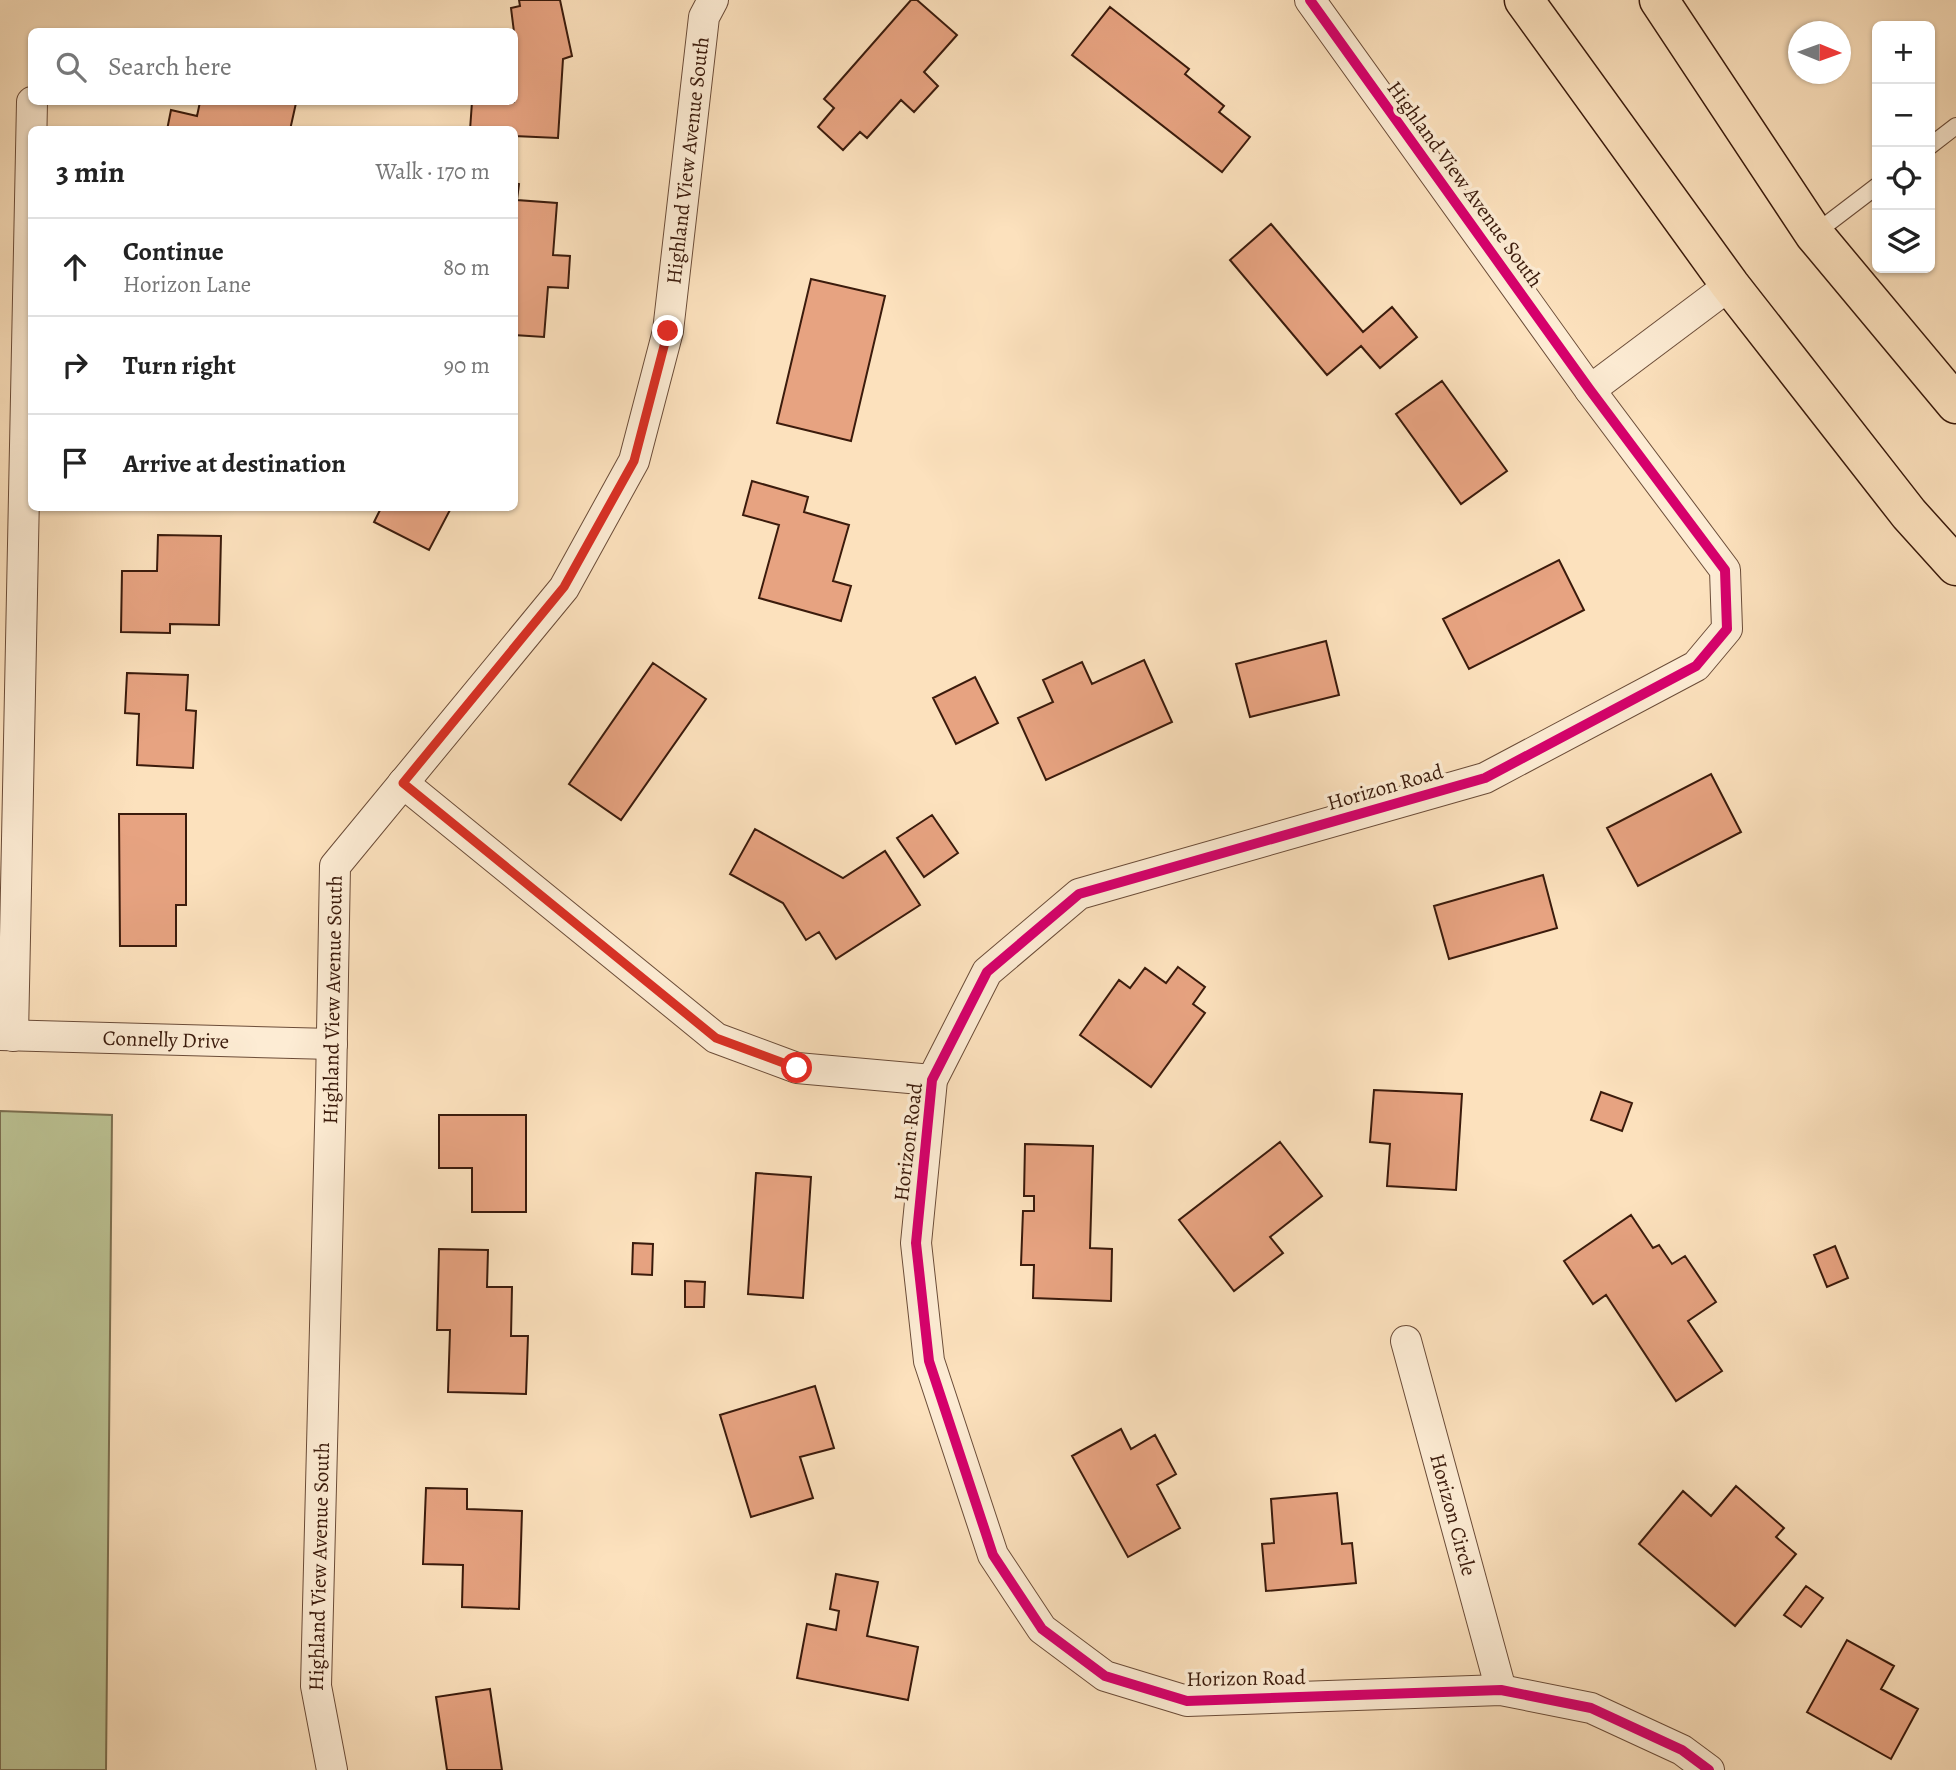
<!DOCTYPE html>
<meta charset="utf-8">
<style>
:root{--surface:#fff;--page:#f2f2f2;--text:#222;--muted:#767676;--line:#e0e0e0}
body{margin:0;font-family:Alegreya,serif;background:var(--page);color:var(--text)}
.controls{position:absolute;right:21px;top:21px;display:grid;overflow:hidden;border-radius:10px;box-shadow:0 2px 5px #0004}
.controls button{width:63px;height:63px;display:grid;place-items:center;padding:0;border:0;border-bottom:2px solid var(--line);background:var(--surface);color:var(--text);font:35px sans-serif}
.compass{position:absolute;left:1788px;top:21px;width:63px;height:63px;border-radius:50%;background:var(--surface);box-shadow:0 2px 5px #0004;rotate:91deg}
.stop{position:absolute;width:21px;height:21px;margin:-16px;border:5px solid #d93025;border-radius:50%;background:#fff}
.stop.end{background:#d93025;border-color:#fff;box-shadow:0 2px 7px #0008}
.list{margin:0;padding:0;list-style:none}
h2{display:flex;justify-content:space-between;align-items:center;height:91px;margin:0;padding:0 28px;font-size:30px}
h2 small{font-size:23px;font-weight:400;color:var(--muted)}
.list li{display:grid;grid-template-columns:46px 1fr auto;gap:21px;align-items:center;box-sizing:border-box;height:98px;padding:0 28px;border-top:2px solid var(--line)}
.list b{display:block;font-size:26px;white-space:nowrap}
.list p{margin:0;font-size:23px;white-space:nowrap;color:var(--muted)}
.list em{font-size:23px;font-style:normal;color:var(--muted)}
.icon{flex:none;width:38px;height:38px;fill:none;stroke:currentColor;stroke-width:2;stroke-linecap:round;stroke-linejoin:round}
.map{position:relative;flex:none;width:1956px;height:1770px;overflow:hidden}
.search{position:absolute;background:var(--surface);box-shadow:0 2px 5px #0004;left:28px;top:28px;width:490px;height:77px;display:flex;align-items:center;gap:18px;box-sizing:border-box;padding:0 24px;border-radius:10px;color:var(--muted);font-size:26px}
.panel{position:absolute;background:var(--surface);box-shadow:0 2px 5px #0004;left:28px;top:126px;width:490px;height:385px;border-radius:10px}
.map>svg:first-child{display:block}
</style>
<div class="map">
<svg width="1956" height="1770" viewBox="0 0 1956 1770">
<rect width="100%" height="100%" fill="#fce1bd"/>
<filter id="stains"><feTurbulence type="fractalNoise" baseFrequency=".00286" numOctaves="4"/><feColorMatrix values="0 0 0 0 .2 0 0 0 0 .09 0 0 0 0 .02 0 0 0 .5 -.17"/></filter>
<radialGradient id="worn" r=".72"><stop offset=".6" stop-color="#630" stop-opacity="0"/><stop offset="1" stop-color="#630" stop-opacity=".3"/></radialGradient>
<path fill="#bcc394" stroke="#7c6f50" stroke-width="2" d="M0,1111L112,1115L106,1770H0Z"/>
<path fill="#e7a381" stroke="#3b1b0c" stroke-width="2" d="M519,0H560L572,56L563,59L558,138L514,136V130H470L472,102H514V32L511,8L520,6Z
M911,0H917L957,35L924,72L938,86L914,112L901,100L867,138L860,132L843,150L818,127L834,108L824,99Z
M1110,7L1189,69L1185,74L1224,106L1219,112L1250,137L1222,172L1072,55Z
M200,102H290L296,103L290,130H167L171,110L197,116Z
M514,183L519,184L517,200L557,203L553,255L570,256L568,288L548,287L544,337L514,335Z
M1271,224L1363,332L1392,307L1417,337L1380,368L1361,346L1327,375L1230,260Z
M811,279L885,296L851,441L777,423Z
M1442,381L1507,471L1461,504L1396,414Z
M752,481L808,497L804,512L849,525L833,581L851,586L841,621L759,598L779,525L743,515Z
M381,508H451L429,550L374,522Z
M158,535L221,536L219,625L170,624V633L121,632L122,571H157Z
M1559,560L1584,610L1469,669L1443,619Z
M1326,641L1339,695L1250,717L1236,664Z
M1144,660L1172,722L1046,780L1018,718L1053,702L1043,680L1082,662L1092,684Z
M653,663L706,699L621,820L569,784Z
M127,673L188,675L186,710L196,711L193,768L137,765L139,714L125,713Z
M975,677L998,723L956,744L933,698Z
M1711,774L1741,832L1638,886L1607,828Z
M119,814H186V905H176V946H120Z
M932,815L958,853L924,877L897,838Z
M755,829L843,878L885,851L920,905L836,959L819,932L806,940L783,903L730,874Z
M1543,875L1557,928L1449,959L1434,906Z
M1178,967L1205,987L1193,1004L1205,1013L1151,1087L1080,1035L1119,980L1130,988L1145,968L1166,983Z
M1374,1090L1462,1094L1456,1190L1387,1186L1390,1144L1370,1142Z
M1601,1092L1632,1103L1622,1131L1591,1120Z
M439,1115H526V1212H472V1168H439Z
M1280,1142L1322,1196L1270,1237L1283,1253L1234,1291L1179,1220Z
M1025,1144L1093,1146L1090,1248L1112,1249L1111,1301L1033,1298L1034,1265H1021L1023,1211H1034V1196H1024Z
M756,1173L811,1177L803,1298L748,1294Z
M1631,1215L1653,1248L1659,1245L1672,1264L1685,1256L1716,1302L1688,1321L1722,1371L1676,1401L1606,1295L1593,1304L1564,1261Z
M633,1243L653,1244L652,1275L632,1274Z
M1835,1246L1848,1278L1827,1287L1814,1255Z
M439,1249L488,1250L487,1287H512L511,1336H528L526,1394L448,1392L450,1330H437Z
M685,1281L705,1282L704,1307H685Z
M815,1386L834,1448L800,1457L813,1498L751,1517L720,1415Z
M1121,1429L1131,1449L1155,1435L1176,1474L1157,1485L1180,1528L1128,1557L1072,1456Z
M1736,1486L1784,1528L1776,1537L1796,1554L1735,1626L1639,1544L1683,1491L1711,1516Z
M426,1488L467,1489V1509L522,1511L519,1609L462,1607L463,1565L423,1564Z
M1337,1493L1342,1544L1352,1543L1356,1583L1266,1591L1262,1544L1274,1543L1271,1499Z
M836,1574L878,1582L867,1636L918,1647L908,1700L797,1678L807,1624L836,1630L839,1611L830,1609Z
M1806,1586L1823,1598L1801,1627L1784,1615Z
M1847,1640L1894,1666L1881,1689L1918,1709L1891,1759L1807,1712Z
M490,1689L502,1770H447L436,1697Z"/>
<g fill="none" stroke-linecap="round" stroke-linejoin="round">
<g stroke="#6b4c38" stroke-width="18">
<path id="service" d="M1930,146L1956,126
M1814,234L1877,186"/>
</g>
<g stroke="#6b4c38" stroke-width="32">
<g id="minor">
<path d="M1310,0L1590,390L1725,570L1727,629L1696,666L1485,778L1079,894L987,972L932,1080L916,1243L929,1361L993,1555L1042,1629L1105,1676L1187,1701L1501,1690L1591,1708L1682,1750L1709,1770"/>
<path d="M1590,390L1730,285"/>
<path d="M403,783L716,1038L797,1068L932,1080"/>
<path id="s1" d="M0,1035L332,1044"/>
<path d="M13,1036L32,102"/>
<path id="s2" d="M1406,1341L1501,1690"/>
<path id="s3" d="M332,1770L316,1686L331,1087L335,866L564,588L634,461L668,331L704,17L713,0"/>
</g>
</g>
<g stroke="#3b1b0c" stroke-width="41">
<path id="trunk" d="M1524,0L1730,285L1909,514L1956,566
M1659,0L1814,234L1956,404"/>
</g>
<use href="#service" stroke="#fdecd4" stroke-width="16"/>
<use href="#minor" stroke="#fdecd4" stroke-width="30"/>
<use href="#trunk" stroke="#fce1bd" stroke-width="38"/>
<g stroke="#fdecd4" stroke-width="15">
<path id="cycleway" d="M1310,0L1590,390L1725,570L1727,629L1696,666L1485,778L1079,894L987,972L932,1080L916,1243L929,1361L993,1555L1042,1629L1105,1676L1187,1701L1501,1690L1591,1708L1682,1750L1709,1770"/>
</g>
<use href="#cycleway" stroke="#d6006c" stroke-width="10"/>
</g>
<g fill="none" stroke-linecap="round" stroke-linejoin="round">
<path stroke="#d93025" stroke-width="9" d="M668,331L634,461L564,587L403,783L716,1038L797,1068"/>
</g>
<g text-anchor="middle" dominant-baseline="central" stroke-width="7" stroke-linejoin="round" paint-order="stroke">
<g font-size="21" fill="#3b1b0c" stroke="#fdecd4">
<text stroke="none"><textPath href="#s3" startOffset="1717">Highland View Avenue South</textPath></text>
<text transform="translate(1465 184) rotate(54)">Highland View Avenue South</text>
<text transform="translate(1385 787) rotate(-16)">Horizon Road</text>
<text stroke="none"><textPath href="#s3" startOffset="772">Highland View Avenue South</textPath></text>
<text stroke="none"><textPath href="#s1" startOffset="166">Connelly Drive</textPath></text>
<text transform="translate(908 1142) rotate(-83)">Horizon Road</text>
<text stroke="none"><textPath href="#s2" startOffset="180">Horizon Circle</textPath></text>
<text stroke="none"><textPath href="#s3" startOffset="205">Highland View Avenue South</textPath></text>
<text transform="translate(1246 1678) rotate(-1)">Horizon Road</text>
</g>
</g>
<rect width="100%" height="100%" filter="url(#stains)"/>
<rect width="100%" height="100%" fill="url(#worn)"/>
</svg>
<div class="controls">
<button>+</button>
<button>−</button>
<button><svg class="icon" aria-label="locate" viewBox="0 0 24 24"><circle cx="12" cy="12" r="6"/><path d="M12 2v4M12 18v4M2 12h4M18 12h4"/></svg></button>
<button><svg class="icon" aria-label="layers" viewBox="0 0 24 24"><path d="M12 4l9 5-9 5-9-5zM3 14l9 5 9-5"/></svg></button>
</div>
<svg class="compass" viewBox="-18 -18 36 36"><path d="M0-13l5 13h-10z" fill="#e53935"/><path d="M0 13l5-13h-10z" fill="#767676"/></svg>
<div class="stop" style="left:797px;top:1068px"></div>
<div class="stop end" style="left:668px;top:331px"></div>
<div class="search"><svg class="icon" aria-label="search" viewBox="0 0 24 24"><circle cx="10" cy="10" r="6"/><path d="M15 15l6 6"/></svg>Search here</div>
<section class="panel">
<h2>3 min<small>Walk · 170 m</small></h2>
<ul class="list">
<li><svg class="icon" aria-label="ahead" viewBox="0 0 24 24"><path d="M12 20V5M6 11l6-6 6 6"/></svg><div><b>Continue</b><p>Horizon Lane</p></div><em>80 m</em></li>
<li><svg class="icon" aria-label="right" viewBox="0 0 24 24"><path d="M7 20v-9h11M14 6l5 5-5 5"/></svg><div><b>Turn right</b></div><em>90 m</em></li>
<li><svg class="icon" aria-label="arrive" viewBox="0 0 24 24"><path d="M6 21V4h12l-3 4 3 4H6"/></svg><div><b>Arrive at destination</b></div></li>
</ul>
</section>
</div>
